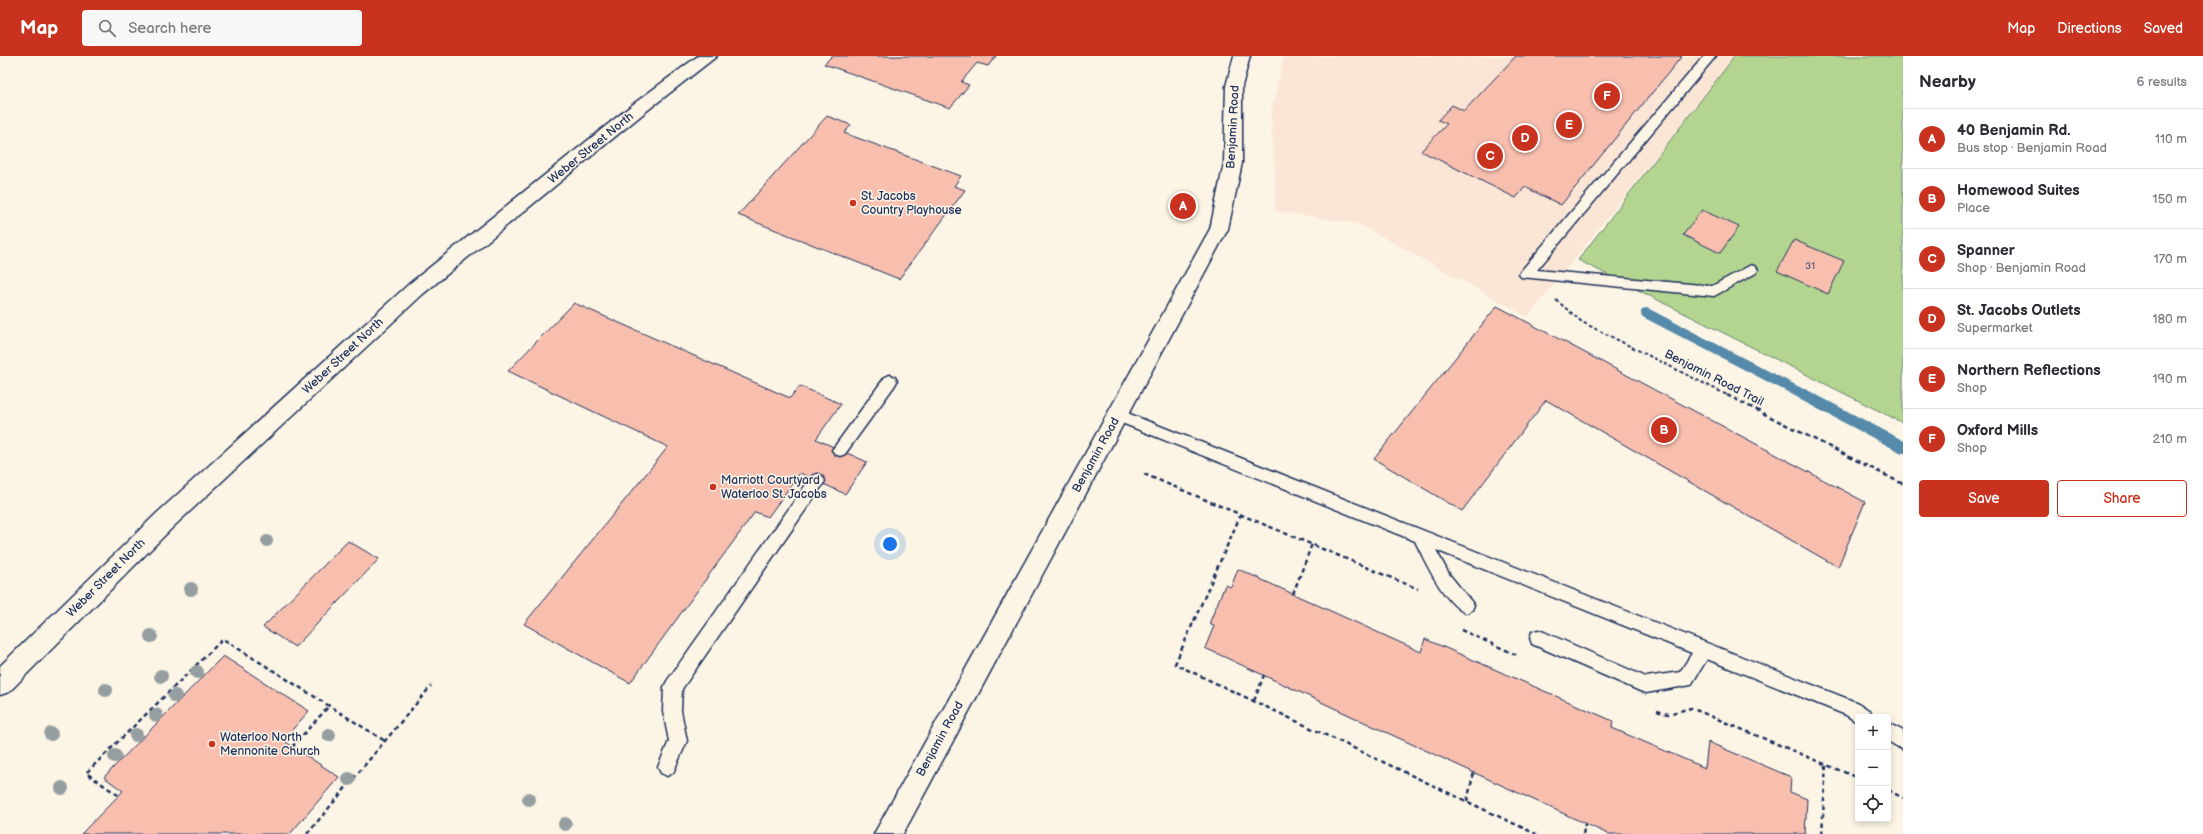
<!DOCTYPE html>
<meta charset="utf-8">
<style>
:root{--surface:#fff;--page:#f7f7f7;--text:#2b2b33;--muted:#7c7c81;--line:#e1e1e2;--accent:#c8321e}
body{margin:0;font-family:"Balsamiq Sans",sans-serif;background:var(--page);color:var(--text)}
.controls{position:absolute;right:12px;bottom:12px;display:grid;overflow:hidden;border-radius:4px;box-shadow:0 2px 6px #0003}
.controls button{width:36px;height:36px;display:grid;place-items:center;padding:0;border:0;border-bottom:1px solid var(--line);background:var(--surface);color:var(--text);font:20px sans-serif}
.you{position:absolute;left:890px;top:488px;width:14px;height:14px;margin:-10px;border:3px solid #fff;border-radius:50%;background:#1a73e8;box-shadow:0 0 0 6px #1a73e833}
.badge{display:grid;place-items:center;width:26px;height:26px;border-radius:50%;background:var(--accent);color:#fff;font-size:13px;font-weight:700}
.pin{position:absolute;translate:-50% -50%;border:2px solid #fff;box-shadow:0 1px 4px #0006}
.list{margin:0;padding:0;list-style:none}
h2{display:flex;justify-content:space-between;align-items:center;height:52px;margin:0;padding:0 16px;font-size:17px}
h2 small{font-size:13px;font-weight:400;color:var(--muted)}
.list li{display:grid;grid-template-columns:26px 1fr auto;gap:12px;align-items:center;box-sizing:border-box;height:60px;padding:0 16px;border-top:1px solid var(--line)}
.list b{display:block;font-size:15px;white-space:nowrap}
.list p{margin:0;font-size:13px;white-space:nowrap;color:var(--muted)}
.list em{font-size:13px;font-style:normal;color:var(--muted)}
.actions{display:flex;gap:8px;padding:12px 16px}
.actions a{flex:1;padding:9px 0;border:1px solid var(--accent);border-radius:4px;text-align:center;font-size:14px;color:var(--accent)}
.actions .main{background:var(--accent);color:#fff}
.icon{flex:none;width:22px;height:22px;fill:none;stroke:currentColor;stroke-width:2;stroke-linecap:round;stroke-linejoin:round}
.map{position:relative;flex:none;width:1903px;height:778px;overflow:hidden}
header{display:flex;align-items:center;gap:24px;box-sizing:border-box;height:56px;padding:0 20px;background:var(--accent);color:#fff}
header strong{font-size:19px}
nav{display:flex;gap:22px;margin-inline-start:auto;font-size:14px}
.search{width:280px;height:36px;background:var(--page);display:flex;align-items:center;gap:10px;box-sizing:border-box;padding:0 14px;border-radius:4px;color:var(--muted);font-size:15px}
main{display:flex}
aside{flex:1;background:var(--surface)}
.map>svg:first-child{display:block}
</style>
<header>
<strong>Map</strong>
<div class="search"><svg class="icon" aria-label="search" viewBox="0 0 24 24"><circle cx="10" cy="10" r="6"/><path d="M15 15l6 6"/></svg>Search here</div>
<nav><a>Map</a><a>Directions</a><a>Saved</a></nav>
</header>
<main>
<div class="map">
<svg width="1903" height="778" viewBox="0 0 1903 778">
<rect width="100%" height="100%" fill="#fcf5e5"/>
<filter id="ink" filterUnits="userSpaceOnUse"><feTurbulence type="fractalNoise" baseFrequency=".025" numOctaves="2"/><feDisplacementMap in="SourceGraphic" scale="8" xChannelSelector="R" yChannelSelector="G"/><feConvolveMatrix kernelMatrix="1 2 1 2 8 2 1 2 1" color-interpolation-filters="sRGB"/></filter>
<g filter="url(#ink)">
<path fill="#fbe5d5" d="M1284,0H1736L1528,261L1359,168L1275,155V119L1271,58Z"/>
<path fill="#b3d58f" stroke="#678276" d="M1735,0H1903V367L1578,204Z"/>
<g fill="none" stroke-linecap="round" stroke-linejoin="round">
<path stroke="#558aaa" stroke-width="10" d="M1646,257L1806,340"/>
<path stroke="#558aaa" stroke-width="12" d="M1804,339L1903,391"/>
</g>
<path fill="#f8bfaf" stroke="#1b2f5e" d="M832,0H996L988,10L977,7L961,26L969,29L950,52L824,8Z
M1516,0H1682L1561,149L1525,131L1516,142L1421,95L1447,68L1438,64L1452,49L1464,55Z
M827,60L851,69L844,77L961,120L954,130L965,134L899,223L738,159Z
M1702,154L1739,171L1720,197L1683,179Z
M1794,184L1844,205L1828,238L1777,215Z
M574,247L790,342L800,330L841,348L816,383L867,406L845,438L800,417L768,461L755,456L630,627L524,568L668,391L508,315Z
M1497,250L1865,446L1838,511L1546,344L1462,455L1374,403Z
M348,485L379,503L295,591L263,571Z
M1238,513L1421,596L1425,583L1613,665L1612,672L1705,712L1708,686L1791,721L1790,736L1807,743L1805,778H1608L1392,679L1205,592L1214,570L1209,568L1225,529L1231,531Z
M223,600L309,655L283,684L339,721L290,778H81L123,735L104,721Z"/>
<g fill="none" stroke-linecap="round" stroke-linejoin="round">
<g stroke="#1b2f5e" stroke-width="3">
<path id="service" d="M1704,0H1716L1537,214L1712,230L1751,209L1756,211L1758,214L1756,217L1714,240L1521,221L1519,218L1521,215Z
M890,319L895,321L897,325L895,329L845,398L840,400L835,398L832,394L835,390L885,321Z
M1117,353L1858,647L1870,655L1873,661H1858V667L1846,659L1707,603L1691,629L1646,637L1640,635L1532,588L1530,582L1532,576L1538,574L1544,576L1646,621L1680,616L1692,597L1436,494L1449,518L1474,549L1472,554L1466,557C1444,548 1425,505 1415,485L1112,363L1110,359L1112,355Z
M817,418L822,420L825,425L822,430L682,633L681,655L687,685L673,717L667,720L661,717L658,711L669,685L663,655L664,631L667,625L812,420Z
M1888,666L1903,675V694L1888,685Z"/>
</g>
<g stroke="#1b2f5e" stroke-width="3">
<path id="minor" d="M1234,0H1250L1242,30V107L1228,173L903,778H874L1210,173L1224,107L1226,30Z"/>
</g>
<g stroke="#1b2f5e" stroke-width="3">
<path id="secondary" d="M698,0H717L644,57L423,238L173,471L9,636L0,639V610L157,457L409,228L632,49Z"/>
</g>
<path stroke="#1b2f5e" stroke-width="2" stroke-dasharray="3.5 2.5" stroke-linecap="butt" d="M1556,244L1582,266L1729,340"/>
<path stroke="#1b2f5e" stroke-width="2.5" stroke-dasharray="4.5 3.5" stroke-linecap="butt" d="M1727,339L1903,428
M1144,418L1418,533
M1241,458L1175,608L1536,778
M1293,538L1312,488
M1461,574L1517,599
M1254,645L1264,619
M1657,655L1668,658L1691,652L1858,722
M292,691L329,650
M1888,734L1903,742
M118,739L86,717L223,583L385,685
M1467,745L1474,716
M307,778L431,630
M1583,778L1585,768
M1822,778L1826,708"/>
<use href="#service" fill="#fcf5e5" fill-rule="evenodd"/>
<use href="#minor" fill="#fcf5e5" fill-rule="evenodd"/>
<use href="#secondary" fill="#fcf5e5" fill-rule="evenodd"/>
</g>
<g fill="#959fa1">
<circle cx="267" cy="485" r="6"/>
<circle cx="191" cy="533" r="7"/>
<circle cx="151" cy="580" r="7"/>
<circle cx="197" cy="616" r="7"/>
<circle cx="161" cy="620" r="7"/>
<circle cx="106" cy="634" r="7"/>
<circle cx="175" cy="640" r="7"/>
<circle cx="156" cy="659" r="7"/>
<circle cx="51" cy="678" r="7"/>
<circle cx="136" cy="679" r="7"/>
<circle cx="329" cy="679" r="7"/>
<circle cx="115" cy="700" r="7"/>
<circle cx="349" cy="723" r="7"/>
<circle cx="62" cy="732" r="7"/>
<circle cx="529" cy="743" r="7"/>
<circle cx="565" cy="768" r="7"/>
</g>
</g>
<g fill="#c8321e" stroke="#fcf5e5" stroke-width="1.5">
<circle cx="853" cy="147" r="4"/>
<circle cx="713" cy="431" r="4"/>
<circle cx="212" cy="688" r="4"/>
</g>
<g text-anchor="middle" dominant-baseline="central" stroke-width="3" stroke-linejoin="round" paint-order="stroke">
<g font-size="10" fill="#525372">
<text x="1810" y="210">31</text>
</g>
<g font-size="12" fill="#1b2f5e" stroke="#fcf5e5">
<text transform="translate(1233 71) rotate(-87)">Benjamin Road</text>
<text transform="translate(591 92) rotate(-39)">Weber Street North</text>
<text transform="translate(343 300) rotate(-43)">Weber Street North</text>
<text transform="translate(1714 322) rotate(27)">Benjamin Road Trail</text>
<text transform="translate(1096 399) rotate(-61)">Benjamin Road</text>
<text transform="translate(106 522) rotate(-45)">Weber Street North</text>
<text transform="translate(940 683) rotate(-61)">Benjamin Road</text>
</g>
<g font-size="12" fill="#1b2f5e" stroke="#fcf5e5" text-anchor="start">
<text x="861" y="140">St. Jacobs<tspan x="861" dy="14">Country Playhouse</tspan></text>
<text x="721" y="424">Marriott Courtyard<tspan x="721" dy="14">Waterloo St. Jacobs</tspan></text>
<text x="220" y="681">Waterloo North<tspan x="220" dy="14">Mennonite Church</tspan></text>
</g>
</g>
</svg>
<div class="controls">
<button>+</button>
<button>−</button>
<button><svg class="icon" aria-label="locate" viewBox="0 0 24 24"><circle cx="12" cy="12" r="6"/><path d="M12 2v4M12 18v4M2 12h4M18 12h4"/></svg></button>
</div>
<div class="you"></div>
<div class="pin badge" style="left:1183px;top:150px">A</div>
<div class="pin badge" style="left:1664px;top:374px">B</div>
<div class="pin badge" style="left:1490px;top:100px">C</div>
<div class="pin badge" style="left:1525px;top:82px">D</div>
<div class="pin badge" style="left:1569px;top:69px">E</div>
<div class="pin badge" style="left:1607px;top:40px">F</div>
</div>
<aside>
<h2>Nearby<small>6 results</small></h2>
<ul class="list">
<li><span class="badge">A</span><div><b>40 Benjamin Rd.</b><p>Bus stop · Benjamin Road</p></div><em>110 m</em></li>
<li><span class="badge">B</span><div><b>Homewood Suites</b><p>Place</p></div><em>150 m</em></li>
<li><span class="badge">C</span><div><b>Spanner</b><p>Shop · Benjamin Road</p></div><em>170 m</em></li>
<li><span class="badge">D</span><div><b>St. Jacobs Outlets</b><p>Supermarket</p></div><em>180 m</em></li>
<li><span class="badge">E</span><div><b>Northern Reflections</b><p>Shop</p></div><em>190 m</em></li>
<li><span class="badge">F</span><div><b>Oxford Mills</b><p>Shop</p></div><em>210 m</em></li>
</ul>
<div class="actions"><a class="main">Save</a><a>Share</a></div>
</aside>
</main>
